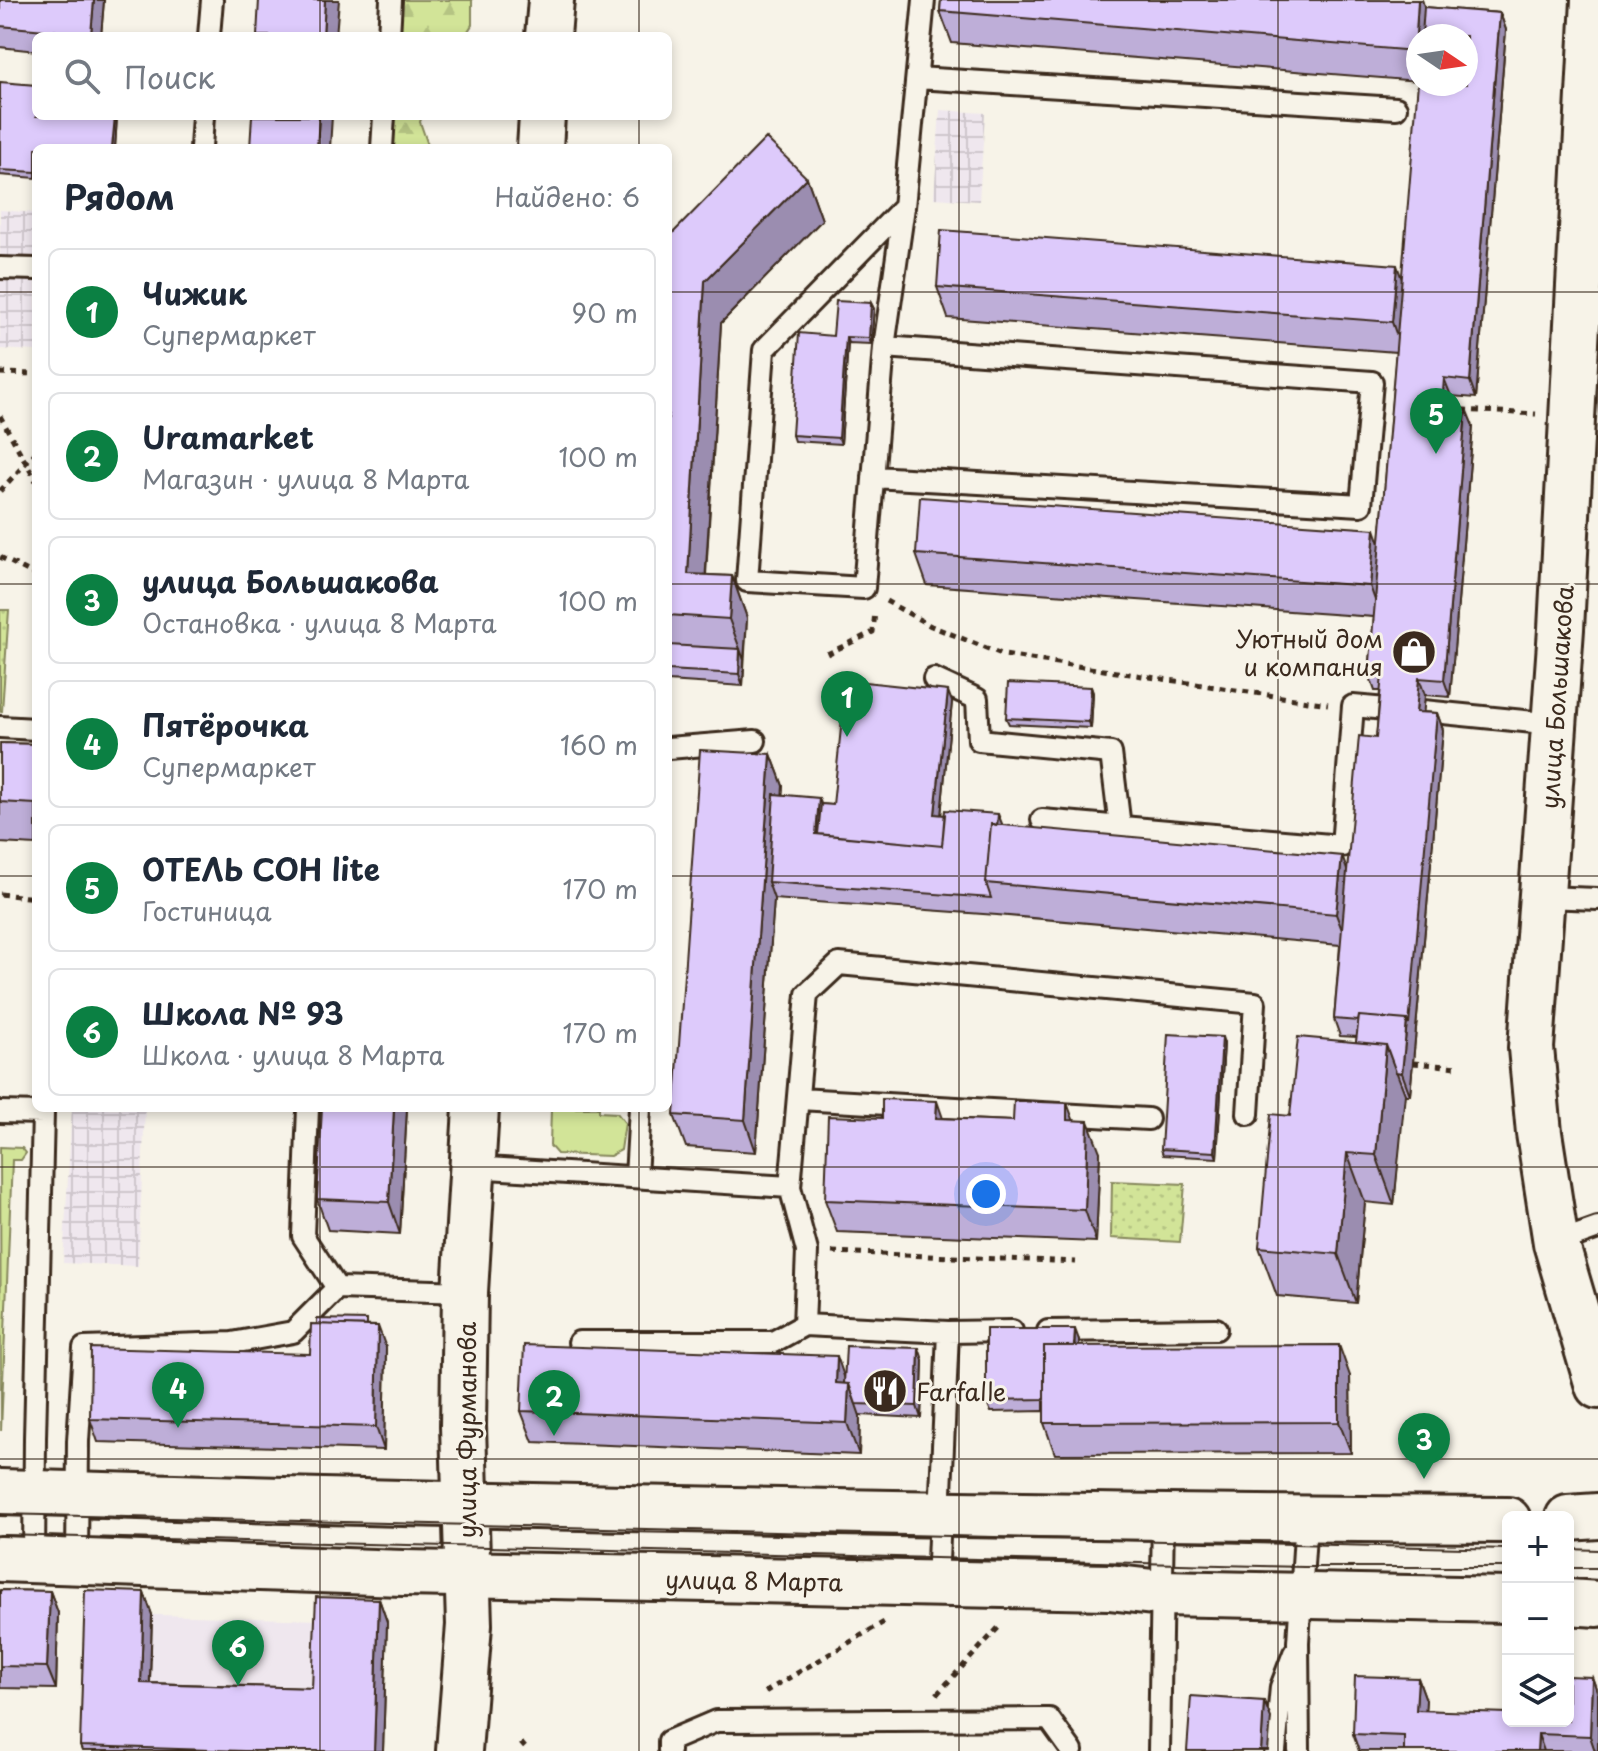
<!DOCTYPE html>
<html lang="ru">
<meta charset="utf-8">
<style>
:root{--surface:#fff;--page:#f6f6f7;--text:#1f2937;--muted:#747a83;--line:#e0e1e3;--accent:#0b8043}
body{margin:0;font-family:"Playpen Sans",sans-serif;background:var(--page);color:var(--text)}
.controls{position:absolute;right:24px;bottom:24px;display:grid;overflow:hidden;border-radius:12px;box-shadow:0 4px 12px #0003}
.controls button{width:72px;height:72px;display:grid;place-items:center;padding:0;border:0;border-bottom:2px solid var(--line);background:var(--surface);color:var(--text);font:40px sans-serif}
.compass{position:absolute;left:1406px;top:24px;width:72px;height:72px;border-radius:50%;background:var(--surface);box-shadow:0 4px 12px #0003;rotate:103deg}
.you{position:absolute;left:986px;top:1194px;width:28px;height:28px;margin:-20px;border:6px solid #fff;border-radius:50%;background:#1a73e8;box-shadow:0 0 0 12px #1a73e833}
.badge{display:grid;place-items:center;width:52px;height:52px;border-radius:50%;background:var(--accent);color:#fff;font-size:26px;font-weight:700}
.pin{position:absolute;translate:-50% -66px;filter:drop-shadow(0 2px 4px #0008)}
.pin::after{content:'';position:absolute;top:42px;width:28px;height:24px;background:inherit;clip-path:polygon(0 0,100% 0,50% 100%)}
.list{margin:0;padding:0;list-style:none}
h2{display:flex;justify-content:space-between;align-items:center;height:104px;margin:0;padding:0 32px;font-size:34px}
h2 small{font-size:26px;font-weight:400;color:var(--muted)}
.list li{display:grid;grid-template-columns:52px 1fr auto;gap:24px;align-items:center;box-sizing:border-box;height:128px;margin:0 16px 16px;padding:0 16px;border:2px solid var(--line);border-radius:12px}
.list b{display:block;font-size:30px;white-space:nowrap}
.list p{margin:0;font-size:26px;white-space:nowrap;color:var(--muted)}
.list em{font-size:26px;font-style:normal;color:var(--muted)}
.icon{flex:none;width:44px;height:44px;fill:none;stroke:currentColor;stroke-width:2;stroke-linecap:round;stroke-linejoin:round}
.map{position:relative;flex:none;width:1598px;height:1751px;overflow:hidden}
.search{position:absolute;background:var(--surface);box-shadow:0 4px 12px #0003;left:32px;top:32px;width:640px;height:88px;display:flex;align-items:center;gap:20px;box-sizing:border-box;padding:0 28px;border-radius:12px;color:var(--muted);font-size:30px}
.panel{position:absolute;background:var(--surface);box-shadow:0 4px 12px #0003;left:32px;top:144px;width:640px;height:968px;border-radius:12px}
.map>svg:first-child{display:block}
</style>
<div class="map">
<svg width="1598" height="1751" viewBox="0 0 1598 1751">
<defs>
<pattern id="industrial-grid" width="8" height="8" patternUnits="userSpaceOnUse" patternTransform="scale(2)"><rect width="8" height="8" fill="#efe7ee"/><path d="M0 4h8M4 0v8" fill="none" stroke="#cec6cc"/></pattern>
<pattern id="forest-firs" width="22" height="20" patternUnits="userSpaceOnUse" patternTransform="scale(2)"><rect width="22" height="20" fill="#d2e498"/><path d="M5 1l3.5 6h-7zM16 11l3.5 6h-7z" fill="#b5c483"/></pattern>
<pattern id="park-dots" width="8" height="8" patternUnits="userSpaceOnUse" patternTransform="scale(2)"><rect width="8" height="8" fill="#d2e498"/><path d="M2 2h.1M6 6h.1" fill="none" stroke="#b5c483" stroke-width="1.8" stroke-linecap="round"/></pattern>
</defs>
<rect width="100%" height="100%" fill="#f7f3e8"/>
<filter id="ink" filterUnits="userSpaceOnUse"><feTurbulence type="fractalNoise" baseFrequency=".0125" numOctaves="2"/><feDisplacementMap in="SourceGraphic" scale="16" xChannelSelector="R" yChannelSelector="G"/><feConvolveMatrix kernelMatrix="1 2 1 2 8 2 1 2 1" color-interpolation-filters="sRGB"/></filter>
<g filter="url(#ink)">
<path fill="#efe7ee" d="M93,1613L387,1622L383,1751H89Z"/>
<path fill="url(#industrial-grid)" d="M940,110L985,113L979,201L934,198Z
M0,210L36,213V351L0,349Z
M72,1108H145L138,1266L63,1263Z"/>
<path fill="#d2e498" stroke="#86875b" stroke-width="2" d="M551,1108H599V1112L617,1113L625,1123L621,1150L610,1156L557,1154L550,1146Z
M0,1147L22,1148L26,1153L21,1160H12L1,1431Z"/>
<path fill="url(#forest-firs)" stroke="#86875b" stroke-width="2" d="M400,0H472V25L465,36H399Z
M394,116H422L420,122L429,148H393Z"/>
<path fill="url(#park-dots)" stroke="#86875b" stroke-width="2" d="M0,610H9L2,711H0Z
M1112,1181L1185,1184L1180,1242L1111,1238Z"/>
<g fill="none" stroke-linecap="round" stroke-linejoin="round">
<g stroke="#3b2a1e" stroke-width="26">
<path id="service" d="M209,36L212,0
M389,36L391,0
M917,78L1396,108
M201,148L203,116
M382,148L384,116
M904,207L764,350L747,581L864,588L884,347L904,207L924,0
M0,268L36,269
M873,477L1361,505L1372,382L884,347
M934,679L977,699L979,740L1111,753L1120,827
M1423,711L1554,724
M0,727L36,729
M668,748L755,741
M1042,820L1342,846L1353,706L1386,709
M1543,897L1598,899
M799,1099L1148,1119
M0,1112L43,1113L35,1438L34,1560
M472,1167L790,1187
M636,1177L640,1108
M1556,1243L1598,1228
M337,1288L465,1292
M804,1325L948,1332L1012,1331
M1048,1331L1216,1329
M579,1342H773L804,1325L807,1251L790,1187L807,994L839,964L1255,1003L1248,1114
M77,1562L78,1441L84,1348L232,1343L293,1332L337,1288L303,1236L308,1108
M937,1584L948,1332
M669,1751V1741L716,1721L1049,1719L1072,1751
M1159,1751L1163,1518
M1275,1751L1281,1687L1294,1653
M1299,1751L1298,1642L1306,1519"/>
</g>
<g stroke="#3b2a1e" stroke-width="50">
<path id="tertiary" d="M1594,0L1561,629L1531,1048L1539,1133L1556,1243L1598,1386"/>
</g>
<g stroke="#3b2a1e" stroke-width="50">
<path id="secondary" d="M0,1492C503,1507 1005,1517 1508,1520
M1568,1518L1598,1516
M0,1559L403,1573L1109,1587L1162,1593L1508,1600
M1568,1602L1598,1604"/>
</g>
<g stroke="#3b2a1e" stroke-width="50">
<path id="primary" d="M548,36L551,0
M540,148L542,116
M459,1751L469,1625L463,1426L465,1292L476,1108"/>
</g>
<path stroke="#3b2a1e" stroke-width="5" stroke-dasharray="6 6" stroke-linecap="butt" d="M0,373L36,374
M1462,410L1536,414
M0,416L36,481
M0,491L36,452
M0,557L36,575
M886,601L931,626L1004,655L1328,704
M827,654L873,632L875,612
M0,894L36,898
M1413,1063L1458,1067
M832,1252L1076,1262
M765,1692L884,1622
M937,1694L999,1627
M521,1743L528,1751"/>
<use href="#service" stroke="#f7f3e8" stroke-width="20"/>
<use href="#tertiary" stroke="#f7f3e8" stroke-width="44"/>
<use href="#secondary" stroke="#f7f3e8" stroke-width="44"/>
<use href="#primary" stroke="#f7f3e8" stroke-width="44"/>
<path stroke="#3b2a1e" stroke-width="2" d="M0,1514L1508,1549
M0,1535L1304,1567H1508
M1568,1549L1598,1550
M1568,1568H1598"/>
</g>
<path fill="#beaed8" stroke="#3b2a1e" stroke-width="2" d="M0,0H104L101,36H36V51L0,47Z
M941,0H1422L1424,7L1500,13L1506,30L1476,398L1451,396L1449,408L1473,426L1450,697L1425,695L1423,712L1437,713L1443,730L1410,1095H1404L1394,1205L1365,1202L1356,1303L1277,1296L1259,1247L1290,1116L1356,1042L1357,1037L1340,1036L1334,1019L1340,945L997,915L774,899L756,1152L686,1147L674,1115L771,754L783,786L782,795L821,804L833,805L952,702L941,815L1003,825L1347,870L1376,738L1380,691H1375L1369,674L1374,617L927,585L916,554L1380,543L1396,352L948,318L937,287L1402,279L1466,84L1418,36V81L952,43L940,11Z
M0,82L117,116L115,148H36V178L0,175Z
M807,178L822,220L721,323L706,575L732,576L747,618L743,686L668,681V238Z
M871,303L874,309L871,344L848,343L841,444L794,441L792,435L833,336Z
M1091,687L1093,693L1091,728L1009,724L1006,718Z
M0,743L36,744V845L0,843Z
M1224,1043L1217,1158L1163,1155L1161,1149Z
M407,1108L400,1234L328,1230L317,1199Z
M882,1118H943L1013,1121L1074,1120L1100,1152L1096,1242L837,1232L825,1200Z
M369,1326L386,1348L384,1450L98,1442L90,1419L310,1354Z
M1079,1340V1346L1350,1376L1351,1453L1055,1454L1044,1423V1411L991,1412L986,1400Z
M923,1360L921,1418L860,1415L859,1455L533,1442L521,1411L844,1377Z
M0,1590L50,1591L58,1613L56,1689L0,1688Z
M144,1592L152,1615L150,1683L312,1688L379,1599L387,1622L383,1751H82L80,1746Z
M1592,1677L1598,1694V1751H1359L1353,1734L1418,1678L1426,1700L1425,1710L1568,1721Z"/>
<path fill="#9b8db0" stroke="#3b2a1e" stroke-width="2" d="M94,0H104L101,36H92L91,34Z
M325,0H339L336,36H323Z
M1418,0H1422L1430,24V36H1418V60L1415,51Z
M1500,13L1506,30L1476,398L1470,381Z
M115,116H117L115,148H112Z
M319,116H332L330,148H317Z
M807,178L822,220L721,323L703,616L688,574L705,281Z
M1397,265L1408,297L1403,353L1392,322Z
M871,303L874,309L871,344L869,338Z
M846,337L848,343L841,444L839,438Z
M1444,378L1451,396L1448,424L1442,407Z
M1466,409L1473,426L1450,697L1444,680Z
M1375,529L1386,561L1381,617L1370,586Z
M732,576L747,618L744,660L729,619Z
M740,649L744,660L743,686L739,674Z
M1419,678L1425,695L1422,729L1416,712Z
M1091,687L1093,693L1091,728L1089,722Z
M948,691L952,702L940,826L935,814Z
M1437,713L1443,730L1410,1095L1402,1073Z
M771,754L783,786L776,882H768L774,899L756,1152L745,1120Z
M819,798L825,815L823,840L816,834Z
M998,814L1005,831L992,884Z
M1342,856L1353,887L1348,946L1336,914Z
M1222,1037L1224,1043L1217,1158L1215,1152Z
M1386,1045L1405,1094L1394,1205L1376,1155Z
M937,1101L948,1133L936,1118Z
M1067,1103L1079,1135L1067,1120Z
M394,1108H407L400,1234L389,1202Z
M1088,1121L1100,1152L1096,1242L1085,1210Z
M1347,1153L1365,1202L1356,1303L1338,1254Z
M378,1326L386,1348L384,1450L376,1427Z
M1075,1329L1079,1340L1078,1377L1074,1365Z
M1339,1345L1350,1376L1351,1453L1339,1422Z
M919,1348L923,1360L921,1418L917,1406Z
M837,1356L848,1388L836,1383Z
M849,1384L860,1416L859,1455L847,1423Z
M50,1591L58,1613L56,1689L47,1667Z
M144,1592L152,1615L149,1705L141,1683Z
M379,1599L387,1622L383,1751H374Z
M1592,1677L1598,1694V1751H1595L1590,1736Z
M1418,1678L1426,1700L1424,1732L1416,1710Z
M1264,1701L1271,1718L1268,1751H1261Z
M1538,1734L1544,1751H1537Z"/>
<path fill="#ddcafb" stroke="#3b2a1e" stroke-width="2" d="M0,0H94L91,34L0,26Z
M259,0H325L323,36H257Z
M941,0H1418L1415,51L940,11Z
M1424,7L1500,13L1470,381L1444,378L1443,392L1442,407L1466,409L1444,680L1419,678L1416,712L1437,713L1409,1025L1407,1020L1359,1016L1358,1021L1334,1019L1359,736L1376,738L1382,675L1369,674L1418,82V84H1466V36H1422Z
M0,82L36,85V116H115L112,148H36V172L0,170Z
M252,116H319L317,148H250Z
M766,138L807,178L705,281L688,574L732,576L729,619L668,615V238Z
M941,230L1397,265L1392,322L937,287Z
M836,301L871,303L869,338L846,337L839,438L792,435L799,333L833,336Z
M920,497L1375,529L1370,586L916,554Z
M668,645L740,649L739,674L668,670Z
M846,680L948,691L935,814L945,815L942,846L818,834L821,804L833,805Z
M1008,683L1091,687L1089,722L1006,718Z
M0,743L36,744V804L0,802Z
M700,750L771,754L745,1120L674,1115Z
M774,794L819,798L816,834L942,846L945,810L998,814L997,825L991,824L986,883L991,898L768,882Z
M991,824L1342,856L1336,914L986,883Z
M1359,1016L1407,1020L1402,1073L1396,1072L1386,1045L1356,1042Z
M1168,1034L1222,1037L1215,1152L1161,1149Z
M1298,1037L1386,1045L1376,1155L1347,1153L1338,1254L1259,1247L1271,1114L1290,1116Z
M882,1099L937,1101L936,1118L1013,1121L1014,1101L1067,1103V1120L1088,1121L1085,1210L825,1200L828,1116L882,1118Z
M322,1108H394L389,1202L317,1199Z
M317,1319L367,1320V1326L317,1324Z
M311,1324L378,1326L376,1427L90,1419L91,1348L310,1354Z
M986,1329H1075L1074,1346H1044V1399L986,1400Z
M524,1345L837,1356L836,1383L849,1384L847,1423L521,1411Z
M1339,1345V1422L1044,1423V1346Z
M846,1346L919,1348L917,1406L856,1404L849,1384H844Z
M0,1590L50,1591L47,1667L0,1666Z
M85,1590L144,1592L141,1683L312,1688L316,1597L379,1599L374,1751H244L80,1746Z
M1355,1676L1418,1678L1416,1710L1508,1713V1721H1568V1676L1592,1677L1590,1736L1538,1734L1537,1751H1404V1736L1353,1734Z
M1191,1696L1264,1701L1261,1751H1187Z"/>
</g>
<path fill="none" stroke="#3b2a1e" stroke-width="2" stroke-opacity="0.55" d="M320,0V36M639,0V36M959,0V1751M1278,0V1751M320,116V148M639,116V148M0,292H36M668,292H1598M0,584H36M668,584H1598M0,876H36M668,876H1598M320,1108V1751M639,1108V1751M0,1167H1598M0,1459H1598"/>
<defs>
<g id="shop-disc" transform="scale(2.3)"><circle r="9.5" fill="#3b2a1e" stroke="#f7f3e8"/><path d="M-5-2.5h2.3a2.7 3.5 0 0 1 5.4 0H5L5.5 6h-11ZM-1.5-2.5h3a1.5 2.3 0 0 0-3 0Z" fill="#fff"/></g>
<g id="restaurant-disc" transform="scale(2.3)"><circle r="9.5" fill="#3b2a1e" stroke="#f7f3e8"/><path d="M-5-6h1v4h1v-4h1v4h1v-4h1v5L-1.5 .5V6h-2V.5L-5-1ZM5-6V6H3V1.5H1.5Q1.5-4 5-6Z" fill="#fff"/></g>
</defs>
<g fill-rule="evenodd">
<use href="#shop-disc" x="1414" y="652"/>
<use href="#restaurant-disc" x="885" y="1391"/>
</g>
<g text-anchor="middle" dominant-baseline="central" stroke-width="6" stroke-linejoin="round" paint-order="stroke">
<g font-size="24" fill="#3b2a1e" stroke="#f7f3e8" text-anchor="end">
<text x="1383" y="638">Уютный дом<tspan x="1383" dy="28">и компания</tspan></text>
<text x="916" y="1391" text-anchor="start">Farfalle</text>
</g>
<g font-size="24" fill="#3b2a1e" stroke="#f7f3e8">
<text transform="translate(1556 697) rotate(-86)">улица Большакова</text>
<text transform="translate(466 1430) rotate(-90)">улица Фурманова</text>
<text transform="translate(754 1580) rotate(1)">улица 8 Марта</text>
</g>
</g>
</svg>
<div class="controls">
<button>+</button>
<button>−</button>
<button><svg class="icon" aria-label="layers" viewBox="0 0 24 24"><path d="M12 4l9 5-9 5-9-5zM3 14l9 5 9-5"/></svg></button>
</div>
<svg class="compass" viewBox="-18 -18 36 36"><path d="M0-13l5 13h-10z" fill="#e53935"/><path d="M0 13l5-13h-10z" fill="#747a83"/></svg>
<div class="you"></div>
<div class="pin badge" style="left:847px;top:737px">1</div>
<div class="pin badge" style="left:554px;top:1436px">2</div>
<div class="pin badge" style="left:1424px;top:1479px">3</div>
<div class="pin badge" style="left:178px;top:1428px">4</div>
<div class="pin badge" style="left:1436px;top:454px">5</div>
<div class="pin badge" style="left:238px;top:1686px">6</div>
<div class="search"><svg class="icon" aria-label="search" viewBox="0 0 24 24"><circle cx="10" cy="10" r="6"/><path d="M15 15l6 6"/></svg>Поиск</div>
<section class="panel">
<h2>Рядом<small>Найдено: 6</small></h2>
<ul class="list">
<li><span class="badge">1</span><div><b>Чижик</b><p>Супермаркет</p></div><em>90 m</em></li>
<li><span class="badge">2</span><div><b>Uramarket</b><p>Магазин · улица 8 Марта</p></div><em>100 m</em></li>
<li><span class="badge">3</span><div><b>улица Большакова</b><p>Остановка · улица 8 Марта</p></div><em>100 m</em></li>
<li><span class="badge">4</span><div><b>Пятёрочка</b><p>Супермаркет</p></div><em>160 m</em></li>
<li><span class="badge">5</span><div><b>ОТЕЛЬ СОН lite</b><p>Гостиница</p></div><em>170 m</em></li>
<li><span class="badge">6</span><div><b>Школа № 93</b><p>Школа · улица 8 Марта</p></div><em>170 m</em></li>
</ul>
</section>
</div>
